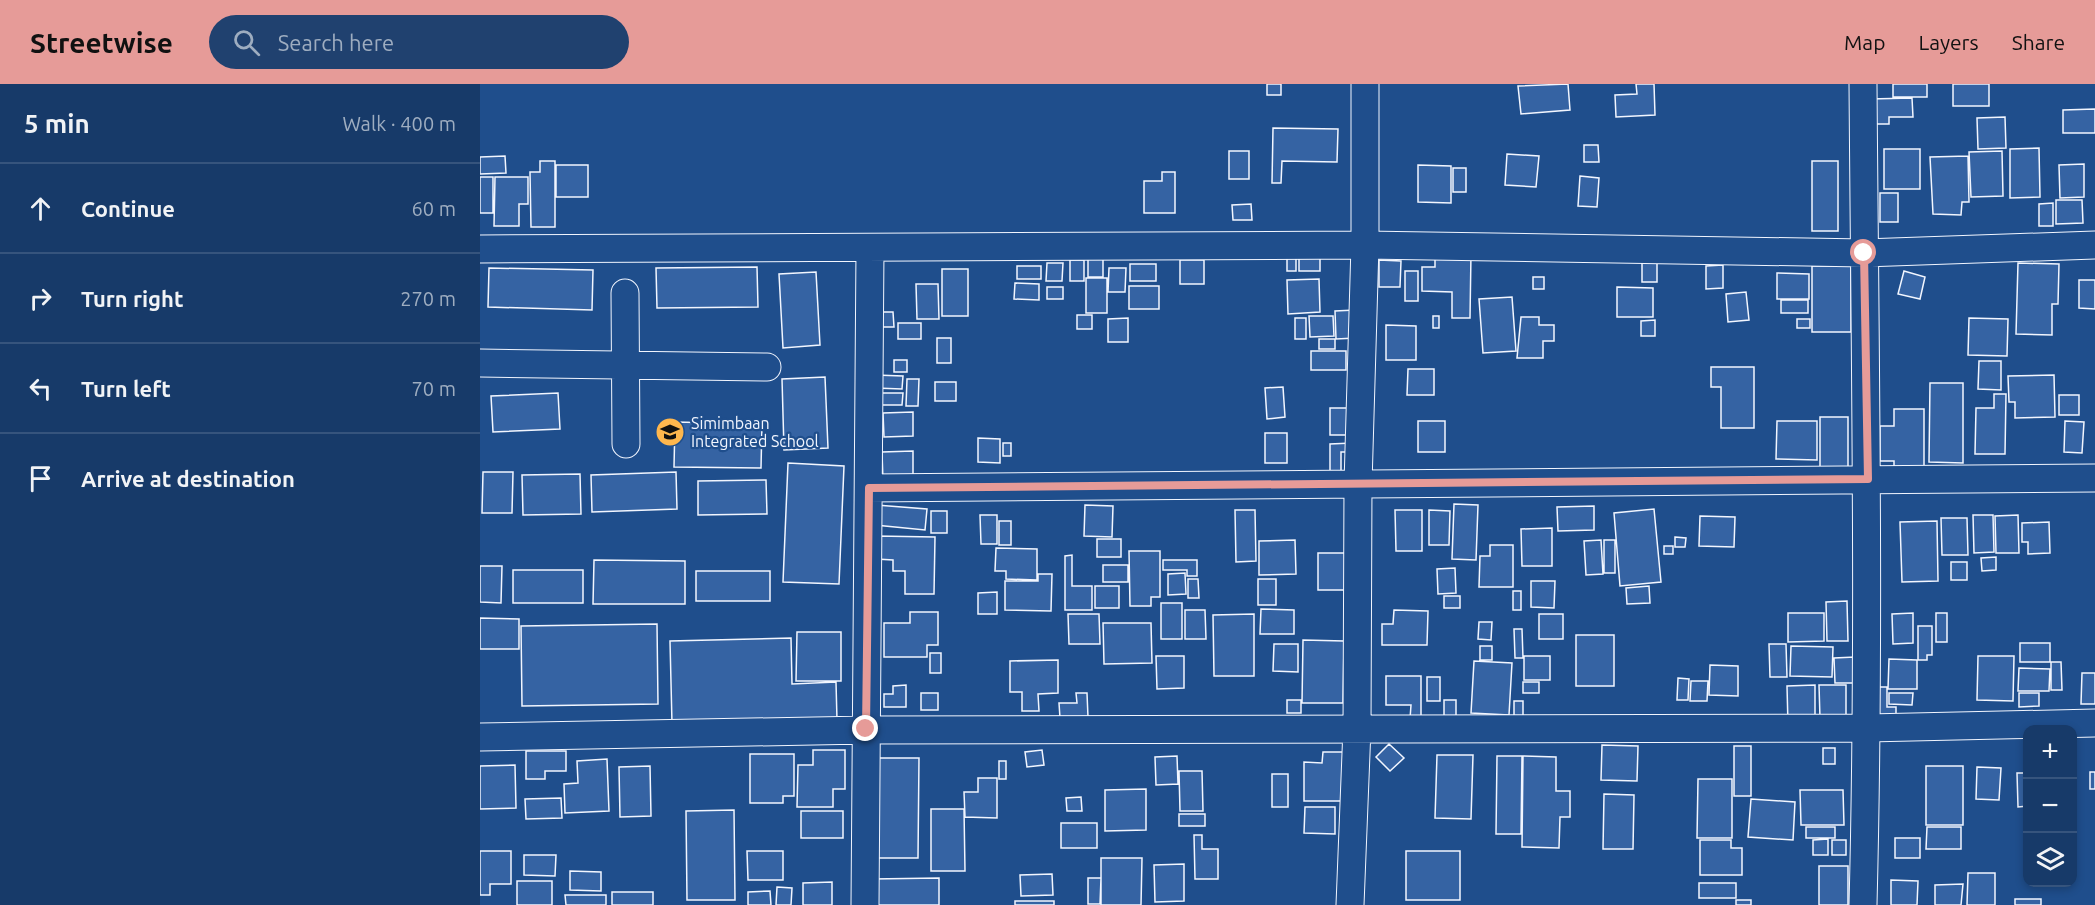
<!DOCTYPE html>
<meta charset="utf-8">
<style>
:root{--surface:#173a69;--page:#20416f;--text:#f1f3f6;--muted:#9eadc0;--line:#36547d;--accent:#e69b98}
body{margin:0;font-family:Ubuntu,sans-serif;background:var(--page);color:var(--text)}
.controls{position:absolute;right:18px;bottom:18px;display:grid;overflow:hidden;border-radius:12px;box-shadow:0 3px 9px #0003}
.controls button{width:54px;height:54px;display:grid;place-items:center;padding:0;border:0;border-bottom:2px solid var(--line);background:var(--surface);color:var(--text);font:30px sans-serif}
.stop{position:absolute;width:18px;height:18px;margin:-14px;border:4px solid #e69b98;border-radius:50%;background:#fff}
.stop.end{background:#e69b98;border-color:#fff;box-shadow:0 2px 6px #0008}
.list{margin:0;padding:0;list-style:none}
h2{display:flex;justify-content:space-between;align-items:center;height:78px;margin:0;padding:0 24px;font-size:26px}
h2 small{font-size:20px;font-weight:400;color:var(--muted)}
.list li{display:grid;grid-template-columns:39px 1fr auto;gap:18px;align-items:center;box-sizing:border-box;height:90px;padding:0 24px;border-top:2px solid var(--line)}
.list b{display:block;font-size:22px;white-space:nowrap}
.list em{font-size:20px;font-style:normal;color:var(--muted)}
.icon{flex:none;width:33px;height:33px;fill:none;stroke:currentColor;stroke-width:2;stroke-linecap:round;stroke-linejoin:round}
.map{position:relative;flex:none;width:1615px;height:821px;overflow:hidden}
header{display:flex;align-items:center;gap:36px;box-sizing:border-box;height:84px;padding:0 30px;background:var(--accent);color:#111}
header strong{font-size:28px}
nav{display:flex;gap:33px;margin-inline-start:auto;font-size:21px}
.search{width:420px;height:54px;background:var(--page);display:flex;align-items:center;gap:15px;box-sizing:border-box;padding:0 21px;border-radius:33px;color:var(--muted);font-size:22px}
main{display:flex}
aside{flex:1;background:var(--surface)}
.map>svg:first-child{display:block}
</style>
<header>
<strong>Streetwise</strong>
<div class="search"><svg class="icon" aria-label="search" viewBox="0 0 24 24"><circle cx="10" cy="10" r="6"/><path d="M15 15l6 6"/></svg>Search here</div>
<nav><a>Map</a><a>Layers</a><a>Share</a></nav>
</header>
<main>
<aside>
<h2>5 min<small>Walk · 400 m</small></h2>
<ul class="list">
<li><svg class="icon" aria-label="ahead" viewBox="0 0 24 24"><path d="M12 20V5M6 11l6-6 6 6"/></svg><div><b>Continue</b></div><em>60 m</em></li>
<li><svg class="icon" aria-label="right" viewBox="0 0 24 24"><path d="M7 20v-9h11M14 6l5 5-5 5"/></svg><div><b>Turn right</b></div><em>270 m</em></li>
<li><svg class="icon" aria-label="left" viewBox="0 0 24 24"><path d="M17 20v-9H6M10 6l-5 5 5 5"/></svg><div><b>Turn left</b></div><em>70 m</em></li>
<li><svg class="icon" aria-label="arrive" viewBox="0 0 24 24"><path d="M6 21V4h12l-3 4 3 4H6"/></svg><div><b>Arrive at destination</b></div></li>
</ul>
</aside>
<div class="map">
<svg width="1615" height="821" viewBox="0 0 1615 821">
<rect width="100%" height="100%" fill="#1f4e8c"/>
<path fill="#3563a3" stroke="#f2f6ff" stroke-width="1.5" d="M787,0H801V11H787Z
M1088,0L1090,26L1041,30L1038,2Z
M1156,0H1174L1175,31L1136,33L1135,11L1157,10Z
M1413,0H1447V13H1413Z
M1473,0H1509V22H1473Z
M1432,14L1433,33H1409V40H1391L1390,15Z
M1615,25V49H1583V26Z
M1525,33L1526,64L1498,65L1497,34Z
M793,44L858,45L857,78L802,77L801,99H792Z
M1104,61H1118L1119,78H1104Z
M1559,64L1560,113L1530,114V65Z
M1404,65H1440V105H1404Z
M749,67H769V95H749Z
M1522,67L1523,112L1491,113L1489,68Z
M1027,70L1059,72L1056,103L1025,101Z
M25,72L26,89L0,90V73Z
M1488,72L1489,118H1482L1481,131L1453,130L1450,73Z
M60,77H75V143H51L50,88H60Z
M1332,77H1358V147H1332Z
M1604,80V113L1580,114L1579,81Z
M76,81H108V113H76Z
M938,81L971,82V119L938,118Z
M973,84H986V108H973Z
M682,88H695V129H664V97H682Z
M1100,92L1119,94L1117,123L1098,122Z
M0,93H13V129H0Z
M15,93H48V120H39V142H14Z
M1400,109H1418V138H1400Z
M1576,116H1602L1603,139L1576,140Z
M1573,119V142H1559V120Z
M771,120L772,136H753L752,121Z
M819,163H840V187H819Z
M807,165H816V187H807Z
M955,169H991L990,234H972V208L942,207V183H955Z
M608,174H623V193H608Z
M1162,174H1177V198H1162Z
M590,176H604V197H590Z
M700,176H724V200H700Z
M899,176L921,177L920,203H899Z
M567,179H583L582,197H566Z
M1538,179L1579,180L1578,220H1572V251L1536,250Z
M650,180H676V197H650Z
M1243,181V204L1226,205V182Z
M537,182H561V195H537Z
M1332,182H1371V248H1332Z
M277,183L278,223L177,224L176,184Z
M9,184L113,186L112,226L8,223Z
M629,184H646L645,208H628Z
M462,185H488V232H462Z
M925,187H938V217H925Z
M1424,187L1445,193L1440,215L1418,210Z
M336,188L340,261L303,264L299,190Z
M1297,189L1329,190V215H1297Z
M1053,193H1064V205H1053Z
M606,194H627V229H606Z
M839,195L840,228L808,230L807,196Z
M1599,196H1615V225L1599,224Z
M535,199L559,200V216L534,215Z
M436,200H458L459,235H437Z
M649,202H679V225H649Z
M567,203H583V215H567Z
M1137,203L1173,204V233H1137Z
M1266,208L1269,236L1248,238L1246,210Z
M1032,213L1036,267L1003,269L999,215Z
M1301,216H1328V229H1301Z
M875,226L876,254L856,255L855,227Z
M397,228H413L414,243H397Z
M597,231H612V245H597Z
M829,232H853L854,252L830,253Z
M953,232H959V244H953Z
M1041,233H1059V241H1074V257H1063V274H1037Z
M648,234V258H628V235Z
M815,234H826V255H815Z
M1489,234L1528,235L1527,272L1488,271Z
M1317,235H1330V244H1317Z
M1175,236V252H1161V237Z
M418,239H441V255H418Z
M906,241L936,242V276H906Z
M457,254H471V279H457Z
M839,255H855V265H839Z
M831,267H866V286H831Z
M414,276H427V288H414Z
M1499,277H1521V306L1498,305Z
M1231,283H1274V344H1241V303H1231Z
M928,285H954V311H927Z
M395,291L423,292L422,305L395,304Z
M1574,291L1575,333L1535,334V318H1529L1528,292Z
M345,293L348,364L304,366L302,295Z
M427,295H439L438,322H426Z
M455,298H476V317H455Z
M1450,299H1483V379L1449,378Z
M803,303L805,333L787,335L785,304Z
M78,309L80,345L13,348L11,312Z
M395,309H423L422,321H395Z
M1514,310H1526L1525,370H1495L1496,324H1514Z
M1579,311H1599V331H1579Z
M850,324H867V351H850Z
M1414,325H1444V384H1414V377H1400V342H1414Z
M433,328V352L404,353L403,329Z
M1340,333H1368V388H1340Z
M938,337H965V368H938Z
M1297,337H1337V376L1296,375Z
M1585,337L1604,338L1602,369L1584,368Z
M195,338L282,340L281,384L194,383Z
M785,349H807V379H785Z
M498,354L520,355V379L498,378Z
M523,359H531V372H523Z
M872,359V368H861V392H850V360Z
M433,367V397H403L402,368Z
M308,379L364,382L359,500L303,498Z
M3,388H33L32,429H2Z
M196,388L197,425L112,428L111,391Z
M100,390L101,430L43,431L42,391Z
M286,396L287,430L218,431V397Z
M974,420L998,421L996,476L972,475Z
M396,421L447,425L445,446L395,441Z
M605,421L633,422L632,453L604,452Z
M1114,422V446L1078,447L1077,423Z
M1174,425L1181,498L1140,502L1134,429Z
M755,426H775L776,477L756,478Z
M915,426H942V467H916Z
M949,426L970,427L969,461H949Z
M451,427H467V449H451Z
M500,431H517V460H501Z
M1493,431H1513L1514,468L1494,469Z
M1538,431L1539,469H1516L1515,432Z
M1220,432L1255,433L1254,463L1219,462Z
M1461,434H1487L1488,471H1462Z
M519,437H531V461H519Z
M1457,437L1458,497L1422,498L1420,438Z
M1569,438L1570,469L1548,470V458H1542V439Z
M1072,444V482H1042L1041,445Z
M396,452L455,453L454,510H425V487H413V476L396,475Z
M1195,453L1206,454L1205,463H1195Z
M617,455H641V473H617Z
M815,456L816,490L779,491V457Z
M1121,456L1123,490L1106,491L1104,457Z
M1124,456H1135V489H1124Z
M1010,461H1033V503H999L1000,472H1010Z
M1184,462H1193V470H1184Z
M516,464L557,465V496L526,495V487H515Z
M649,467H680V513H671V522H650Z
M838,469H868V506H838Z
M592,471V502H612V526H585V472Z
M1516,473V486L1502,487L1501,474Z
M114,476L205,477V520H113Z
M683,476H717V492H707V486H683Z
M1471,478H1487V496H1471Z
M623,481H648V498H623Z
M0,482H22L21,519L0,518Z
M975,484L976,509L958,510L957,485Z
M33,486H103V519H33Z
M216,487H290V517H216Z
M705,489L706,510L688,511V490Z
M558,490H572L571,527L525,526V497H558Z
M708,495H718L719,514H708Z
M778,495H796V521H778Z
M1051,497H1075L1074,524L1051,523Z
M615,502H639V524H615Z
M1169,502L1170,519L1147,520L1146,504Z
M1033,507H1041V526H1033Z
M517,508V530H498V509Z
M964,512H980V524H964Z
M1367,517L1368,557H1347L1346,518Z
M681,519H702V555H681Z
M781,525L814,526V550H780Z
M705,526H725L726,555H705Z
M914,526L948,527L947,561H902V540H913Z
M430,528H458V561H447V573H404V539H430Z
M1308,529H1344V557L1308,558Z
M1433,529V559L1413,560L1412,530Z
M1456,529H1467V558H1456Z
M588,530H619L620,560H589Z
M774,530V592H734L733,531Z
M1059,530H1083V555H1059Z
M0,534L39,535V565H0Z
M999,538H1012L1011,556L998,555Z
M623,539H671L672,579L624,580Z
M177,540L178,620L42,622L41,542Z
M1438,542H1452V571H1447V576H1438Z
M1034,545H1042L1043,574H1035Z
M317,548H361V597H316Z
M1096,551H1134V602H1096Z
M311,554L312,600L356,598L357,636L192,640L190,557Z
M823,556L864,557L863,619H822Z
M1540,559H1570V578H1540Z
M794,560H818V588L793,587Z
M1289,560H1306L1307,593H1290Z
M1000,562H1012V576H1000Z
M1311,562L1353,563L1352,593L1310,592Z
M450,569H461V589H450Z
M676,572H704V604L677,605Z
M1044,572H1070V596H1044Z
M1498,572H1534L1533,617L1497,616Z
M1375,573V599H1355L1354,574Z
M1409,575L1437,576V605H1408Z
M578,576V609L558,610L559,627H542V608H530V577Z
M994,577L1032,579L1029,631L991,629Z
M1571,578H1581L1582,606H1571Z
M1230,581L1258,582V612L1229,611Z
M1539,584L1570,585L1569,607H1538Z
M1602,589H1615V620H1601Z
M906,592H941V635H930L931,621H906Z
M947,593H960V617H947Z
M1198,594L1209,595L1208,616H1197Z
M1211,597H1228L1227,617H1210Z
M1043,598H1059V609H1043Z
M426,601V623H404V610H413V602Z
M1335,601V640L1308,641L1307,602Z
M1339,601H1366V633L1340,634Z
M1395,603H1407V623H1416V637H1395Z
M441,609H458V626H441Z
M596,609H607L608,633L580,634L579,619H597Z
M1409,609H1433L1432,621L1409,620Z
M1539,609H1559V622L1539,623Z
M807,616H821V629H807Z
M964,616H976V633H964Z
M1034,617H1043V632H1034Z
M909,660L924,674L910,687L896,673Z
M1122,661L1158,662L1157,697L1121,696Z
M1254,662H1271V712H1254Z
M1343,664H1355V680H1343Z
M333,666H365V705H353V723H317L318,681H333Z
M562,666L564,681L547,683L545,668Z
M46,667H86V687H65V695H46Z
M843,668H871L870,717H824V678L842,679Z
M270,670H314V712H303V719H270Z
M957,671H993L991,735L955,734Z
M697,672L698,700L676,701L675,673Z
M1017,672H1042L1041,750H1016Z
M1043,672L1076,673V707H1090V733H1080L1079,764L1042,763Z
M397,674H439L438,774H397Z
M127,675L129,727L85,729L84,700L98,699L97,677Z
M519,677H526V695H519Z
M35,681L36,724L0,725V682Z
M170,682L171,732L140,733L139,683Z
M1446,682H1483V741H1446Z
M1497,683L1521,684L1519,716L1496,715Z
M699,687H722L723,727H700Z
M1610,688H1615V705H1610Z
M1537,689H1548V722L1538,723Z
M792,690H808V723H792Z
M498,694H517V734L485,733L484,708H498Z
M1218,695H1252V754H1217Z
M666,705V746L625,747V706Z
M1320,706H1363L1364,741H1321Z
M1124,710L1154,711L1153,765H1123Z
M601,713L602,727H587L586,714Z
M81,714L82,734L46,735L45,715Z
M1271,715L1315,718L1313,756L1268,753Z
M825,723H855V750L824,749Z
M451,725H484L485,787H451Z
M254,726L255,816H207L206,727Z
M321,727H363V754H321Z
M699,730H725V742H699Z
M581,739H617V764H581Z
M1326,743H1355V754H1326Z
M1447,743H1481V765H1446Z
M714,751H722V765H738V795H715Z
M1415,754H1440V774H1415Z
M1348,755V771H1333V756Z
M1220,756H1251V764H1262V791H1220Z
M1352,756H1366V771H1352Z
M0,767H31V800H10V811H0Z
M267,767H303V796H268Z
M926,767H980V816H926Z
M44,771H76L75,792L44,791Z
M621,774H662L661,821H621Z
M704,780V817L675,818L674,781Z
M1339,782H1368V821H1339Z
M90,787L121,788V807L90,806Z
M1488,789H1515V821H1487Z
M572,790L573,811L541,812L540,791Z
M459,794V821H392V795Z
M608,794H621L620,820H608Z
M1411,796L1438,797L1437,821H1411Z
M37,797H72V821H37Z
M352,798V821H323V799Z
M1219,799H1256V814H1219Z
M1483,800L1481,821H1455V801Z
M297,803L312,804L311,821H296Z
M290,807L291,821H268V808Z
M132,808H173V821H132Z
M85,811H126V821H86Z
M1535,815H1561V821H1535Z
M1256,816H1271V821H1256Z
M535,817H574V821H535Z"/>
<g fill="none" stroke-linecap="round" stroke-linejoin="round">
<g stroke="#f2f6ff" stroke-width="29">
<path id="minor" d="M1383,0C1385,274 1390,547 1383,821
M0,165L885,161L1384,169L1615,161
M145,209L146,360
M0,279L287,283
M389,404L1615,394
M0,653L386,646L1388,644L1615,639
M385,821L390,165
M870,821L877,644L878,400L885,161V0"/>
</g>
<use href="#minor" stroke="#1f4e8c" stroke-width="27"/>
</g>
<g fill="none" stroke-linecap="round" stroke-linejoin="round">
<path stroke="#e69b98" stroke-width="8" d="M386,645L389,404L1388,395L1384,169"/>
</g>
<defs>
<g id="school-disc" transform="scale(1.5)"><circle r="9.5" fill="#ffb74d" stroke="#1f4e8c"/><path d="M0-5L7-2L0 1L-7-2ZM-4 1L0 2.5L4 1V4Q0 6-4 4Z" fill="#111"/></g>
</defs>
<g fill-rule="evenodd">
<use href="#school-disc" x="190" y="348"/>
</g>
<g text-anchor="middle" dominant-baseline="central" stroke-width="4.5" stroke-linejoin="round" paint-order="stroke">
<g font-size="16" fill="#f2f6ff" stroke="#1f4e8c" text-anchor="start">
<text x="211" y="339">Simimbaan<tspan x="211" dy="18">Integrated School</tspan></text>
</g>
</g>
</svg>
<div class="controls">
<button>+</button>
<button>−</button>
<button><svg class="icon" aria-label="layers" viewBox="0 0 24 24"><path d="M12 4l9 5-9 5-9-5zM3 14l9 5 9-5"/></svg></button>
</div>
<div class="stop" style="left:1384px;top:169px"></div>
<div class="stop end" style="left:386px;top:645px"></div>
</div>
</main>
